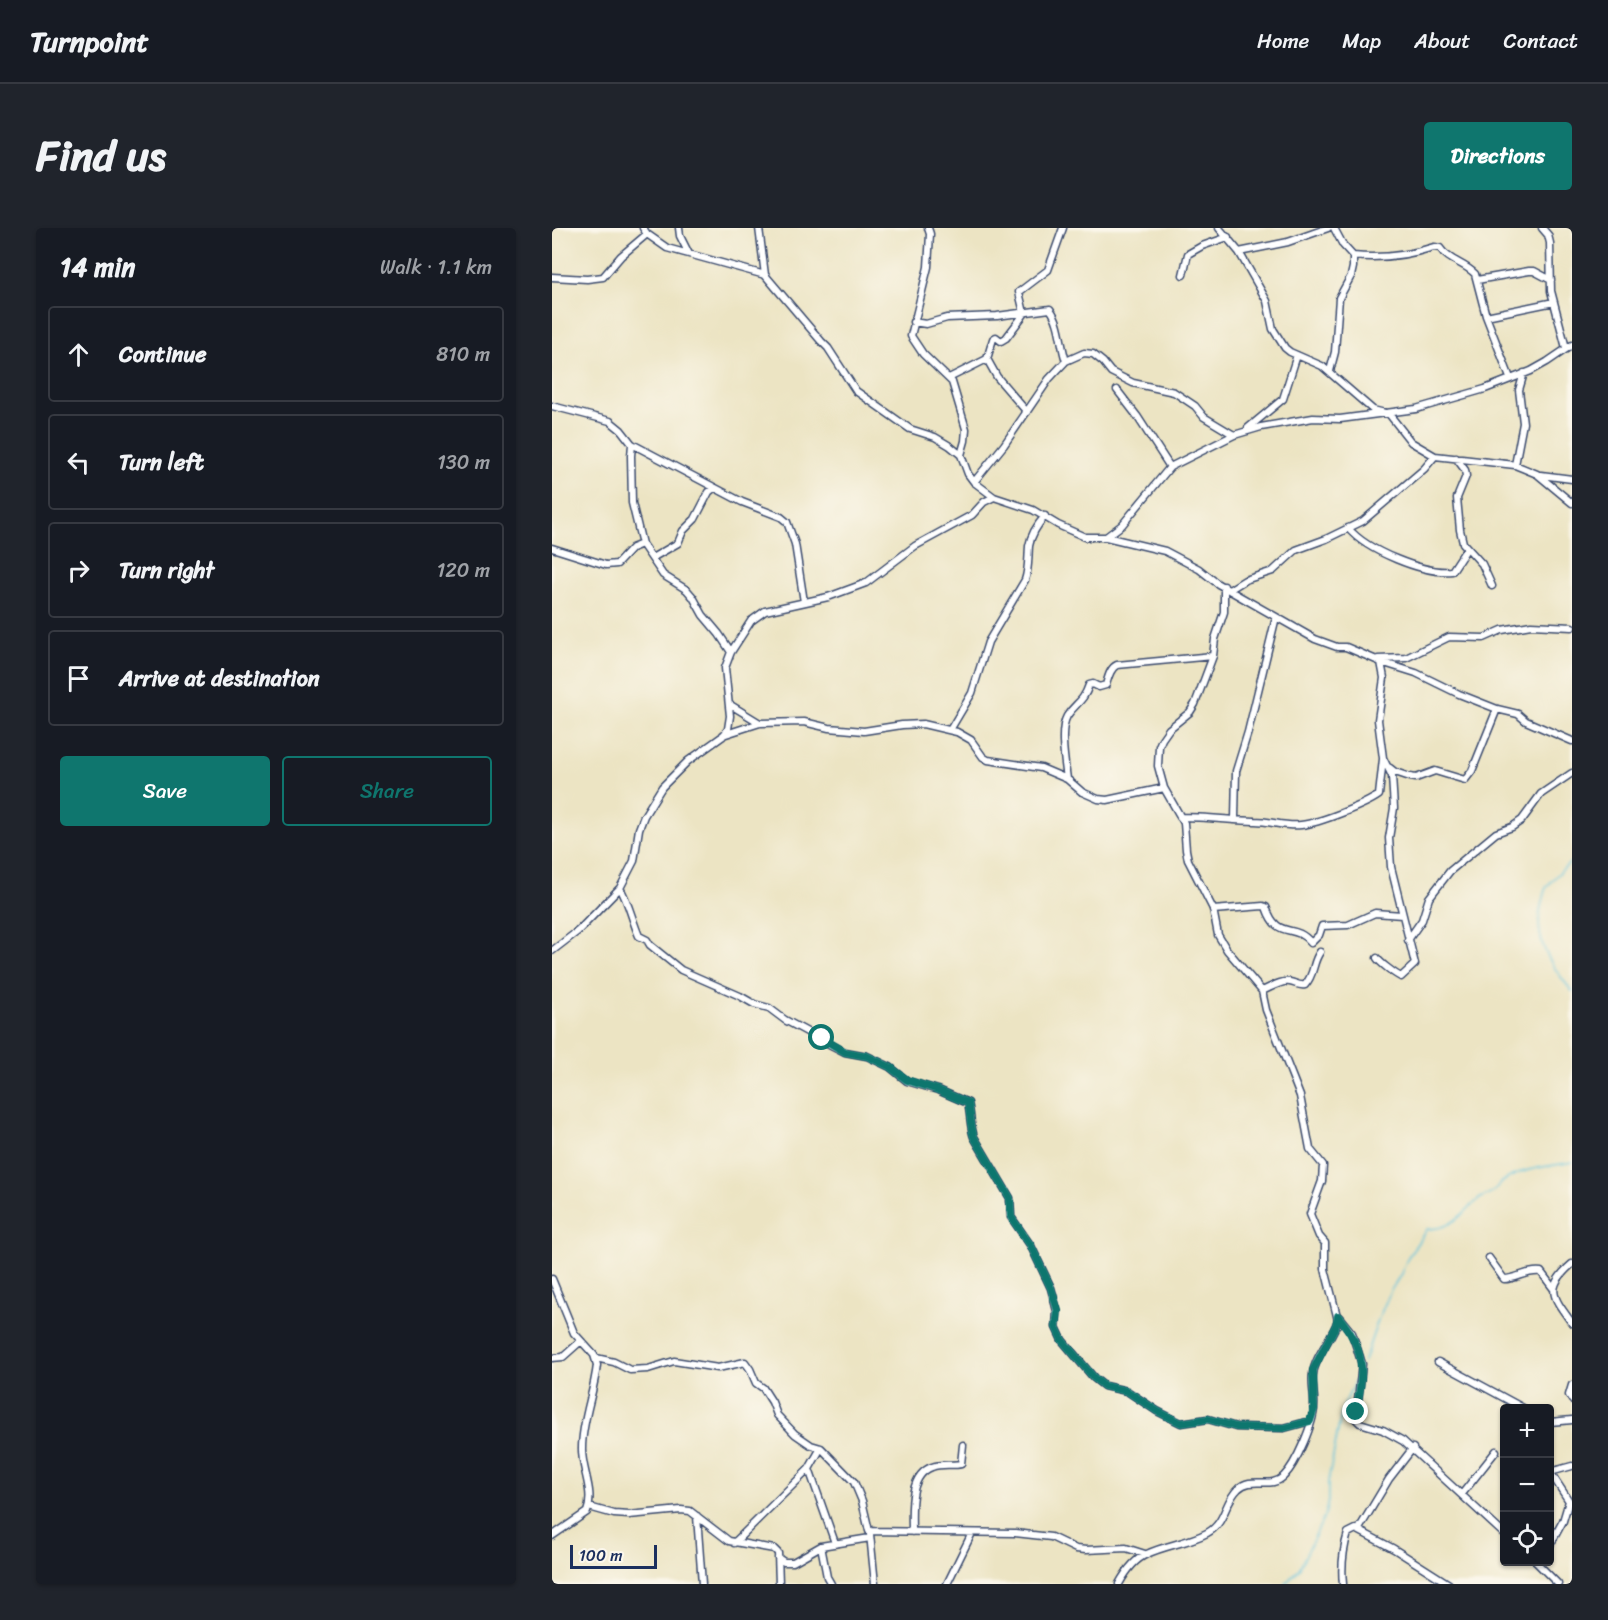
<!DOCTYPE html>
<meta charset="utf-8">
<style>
:root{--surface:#171b24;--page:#20242c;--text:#f1f3f6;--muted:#9ea1a6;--line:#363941;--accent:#0f766e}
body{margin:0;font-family:Sriracha,sans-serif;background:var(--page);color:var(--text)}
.controls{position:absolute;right:18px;bottom:18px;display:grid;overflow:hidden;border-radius:6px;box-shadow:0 2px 4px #0004}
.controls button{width:54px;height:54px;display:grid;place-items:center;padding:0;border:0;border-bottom:2px solid var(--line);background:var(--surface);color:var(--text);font:30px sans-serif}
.scale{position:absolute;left:18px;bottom:15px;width:87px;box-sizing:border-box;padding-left:6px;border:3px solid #1b2f5e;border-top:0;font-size:16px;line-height:21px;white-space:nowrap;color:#1b2f5e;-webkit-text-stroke:4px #fbf7ec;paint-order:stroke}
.stop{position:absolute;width:18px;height:18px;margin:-14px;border:4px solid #0f766e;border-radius:50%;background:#fff}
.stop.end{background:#0f766e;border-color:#fff;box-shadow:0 2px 6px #0008}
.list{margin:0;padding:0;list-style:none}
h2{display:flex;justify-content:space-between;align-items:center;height:78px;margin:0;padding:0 24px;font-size:26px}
h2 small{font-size:20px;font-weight:400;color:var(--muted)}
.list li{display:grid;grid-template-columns:39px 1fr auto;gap:18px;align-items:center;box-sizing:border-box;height:96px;margin:0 12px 12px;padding:0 12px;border:2px solid var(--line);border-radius:6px}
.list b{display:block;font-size:22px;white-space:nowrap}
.list em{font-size:20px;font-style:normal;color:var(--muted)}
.actions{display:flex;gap:12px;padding:18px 24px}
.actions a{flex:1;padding:14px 0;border:2px solid var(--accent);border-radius:6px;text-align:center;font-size:21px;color:var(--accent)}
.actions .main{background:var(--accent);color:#fff}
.icon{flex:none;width:33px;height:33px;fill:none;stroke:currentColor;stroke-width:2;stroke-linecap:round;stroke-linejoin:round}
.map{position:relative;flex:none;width:1020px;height:1356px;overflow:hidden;border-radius:6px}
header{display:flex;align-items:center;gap:36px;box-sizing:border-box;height:84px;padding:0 30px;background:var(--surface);border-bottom:2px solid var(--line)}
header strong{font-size:28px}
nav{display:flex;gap:33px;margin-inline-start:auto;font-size:21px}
.intro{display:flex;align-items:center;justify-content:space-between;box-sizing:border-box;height:144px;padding:0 36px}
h1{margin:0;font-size:42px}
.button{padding:15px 27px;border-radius:6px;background:var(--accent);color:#fff;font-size:21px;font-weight:700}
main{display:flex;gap:36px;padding:0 36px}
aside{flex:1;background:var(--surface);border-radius:6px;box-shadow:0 2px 4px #0004}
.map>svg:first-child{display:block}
</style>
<header>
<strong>Turnpoint</strong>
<nav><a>Home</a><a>Map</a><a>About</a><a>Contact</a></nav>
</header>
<div class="intro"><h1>Find us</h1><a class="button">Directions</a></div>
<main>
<aside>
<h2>14 min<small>Walk · 1.1 km</small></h2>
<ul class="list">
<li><svg class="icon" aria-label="ahead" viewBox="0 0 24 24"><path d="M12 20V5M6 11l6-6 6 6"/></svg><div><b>Continue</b></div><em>810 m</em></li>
<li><svg class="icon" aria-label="left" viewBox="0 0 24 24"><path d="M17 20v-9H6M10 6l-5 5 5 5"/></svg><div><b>Turn left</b></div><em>130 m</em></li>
<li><svg class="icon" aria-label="right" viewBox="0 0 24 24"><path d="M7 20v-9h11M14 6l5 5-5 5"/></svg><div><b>Turn right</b></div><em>120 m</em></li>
<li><svg class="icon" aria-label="arrive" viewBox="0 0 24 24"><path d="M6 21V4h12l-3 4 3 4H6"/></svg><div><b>Arrive at destination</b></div></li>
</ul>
<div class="actions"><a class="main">Save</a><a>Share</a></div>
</aside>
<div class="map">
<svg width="1020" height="1356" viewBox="0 0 1020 1356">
<rect width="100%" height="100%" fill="#fbf7ec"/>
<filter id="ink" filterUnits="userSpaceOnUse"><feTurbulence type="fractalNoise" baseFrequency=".0167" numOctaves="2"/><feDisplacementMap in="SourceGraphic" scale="12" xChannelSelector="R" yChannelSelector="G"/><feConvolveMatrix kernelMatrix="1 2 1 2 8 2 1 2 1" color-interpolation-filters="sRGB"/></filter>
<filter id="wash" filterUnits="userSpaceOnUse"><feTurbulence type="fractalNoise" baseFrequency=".008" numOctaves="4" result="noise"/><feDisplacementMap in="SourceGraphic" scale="24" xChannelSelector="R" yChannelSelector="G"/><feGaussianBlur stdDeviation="1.35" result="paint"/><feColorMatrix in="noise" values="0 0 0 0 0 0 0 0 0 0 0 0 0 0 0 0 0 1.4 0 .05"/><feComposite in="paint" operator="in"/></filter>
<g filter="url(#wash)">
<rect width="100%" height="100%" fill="#ece4c3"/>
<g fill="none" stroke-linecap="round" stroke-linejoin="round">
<path stroke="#5fc3dd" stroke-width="1.5" d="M1020,633C1011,641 1001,650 994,660C991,666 991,672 989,678C981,712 999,738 1020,763
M812,1133L826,1092L839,1062L849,1046L856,1029L875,1001C902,1000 908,987 926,972C931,968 938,966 943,962C946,959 948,955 953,952C974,939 996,939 1020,934
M733,1356L747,1341L773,1287L776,1273V1254L790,1182L806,1146"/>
</g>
</g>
<g filter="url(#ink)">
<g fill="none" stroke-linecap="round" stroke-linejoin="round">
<g stroke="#3a4a6d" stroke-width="9">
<path id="minor" d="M91,0L95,6L115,20L213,47L269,113L276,120L304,163L358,201L383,209L398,218L409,227L416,246L422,254L442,269
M127,0L128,8L137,26
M207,0L213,47
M376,0L378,6L376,39L359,108L371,126L400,154L414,201L413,213L409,227
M667,0L687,24L715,73L721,101L733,120L738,124L770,138L821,182L837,186L859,214L883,228L963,237L985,246L1020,275
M990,0L996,7L998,15L999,63L1014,120
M687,24L736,14L776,0
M801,28C827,31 857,27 882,19L888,20C896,33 913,35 923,46L934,88L958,150
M631,47L636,26L650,18L676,9
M0,49L35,51L51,49L69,28L95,6
M925,52L977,43H982L999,52
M472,85L467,64L496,42L511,0
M934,88L1002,74
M361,94L374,96L395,90L445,88L498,81C509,95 508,116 514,133
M435,131L445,149L475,184
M778,143L783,124L787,70L799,48L801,39V28L791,17L782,0
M397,150L435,131L441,111L444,109L449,113L454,110L473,85
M565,162L585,188L618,239
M0,178L58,193L69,202L80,216L190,274L229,289L235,294L243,316L252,374
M696,200L731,171L745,127
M80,216L79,228L80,275L90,316L111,347L135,362L141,369L151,387L167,406L179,424
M904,230L913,242L914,248L905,270L908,302L911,315L930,336L940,358
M963,237L971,195L967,162L972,145
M989,247L1020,251
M422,254L452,217L497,151L514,133L532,125L541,126L551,134L559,144L581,155L622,164L643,178L652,189L682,207
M796,300C815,323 872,346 900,343L915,320
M554,309L613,323L647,341L666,356L763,411L785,419H794L829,434L832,450L826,492L831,530L840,548L842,580L837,610L839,639L863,736L849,749C843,746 828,735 825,730
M0,320L54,337L65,336L80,320L90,316
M100,330L126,315L131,303L143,291L157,264L162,260
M677,362L693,352L721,343L744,322L774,311L811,293L872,241L883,228
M826,431L854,430L897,409L932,410L950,402L979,397L1020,399
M829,434L864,445L907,466L945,481L966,486L974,493L1020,513
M177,476L208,495
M398,502L420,465L436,414L473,352C477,341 476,330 477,318C479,307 486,296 493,288
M171,507L208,495L252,494L277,500L312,503L350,497L371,496L405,504L419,512L431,529L436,532L489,540L515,551L530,564L546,571L555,572L612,560
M838,540L843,544L858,549L864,550L883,543L913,552L920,543L945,481
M515,551C513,535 507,502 515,488C523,475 531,475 537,457L541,456L547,459L554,457C556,450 558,440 565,437L661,428
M628,589C653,589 678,592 703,593C719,593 733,599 749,597C767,595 813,577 827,567L831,531
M683,591L684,543L696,504L724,389
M68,660C77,675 80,692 87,708L95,712L98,717L129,742L188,768L202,776L217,780L233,792L281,818L293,824L315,828L338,839L355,853L386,862L416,875C419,887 418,898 422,909L458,970L459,989L479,1018L499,1060L505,1083L504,1099L510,1112L542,1150L552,1158L575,1163L605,1183L629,1195L656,1191L684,1199L732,1200L758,1193
M661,682L711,678L714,679C726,714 741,693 759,715L767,707L770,698L796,697L823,685L850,687
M856,712L870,692L877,670L898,643L944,605L960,599L970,592L989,566L1020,545
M0,723L26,703L68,660L82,633L87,601L92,588L110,559L136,533L171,508L176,501L178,488L173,440L179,424L199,393L213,383L276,369L314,355L363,318L420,287L432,274L442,269L481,282L506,297L533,309H554L570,297L618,239L682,207L709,199L761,190L788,191L864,181L933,161L979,143L995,134L1020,117
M710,763C718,760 729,752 738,754C744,755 746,758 753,757C763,746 760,735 768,724
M937,1030L952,1051C965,1051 975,1042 989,1044L1001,1060
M1020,1036C992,1060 1001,1069 1020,1095
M0,1051L22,1105L42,1127L45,1137C42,1165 30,1192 30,1220C29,1241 43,1263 35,1284L0,1308
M787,1089L800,1105L810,1136L804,1191L808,1195L831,1202L851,1213L952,1306
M0,1130L11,1129L29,1113
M44,1130L62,1134L78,1142L96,1141L122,1133L166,1140L193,1134L198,1141L204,1155L211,1160L220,1174L225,1187L243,1206L259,1217L269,1220L302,1254L310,1273L317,1303L463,1305L499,1309L524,1321L534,1322L574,1320L593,1326
M886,1134L971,1180
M1020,1157L1017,1167L1020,1172
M998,1194L1020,1192
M257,1241L283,1315
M998,1244L1017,1273L1011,1293L998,1317
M998,1244L1020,1238
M910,1266L944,1223
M37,1279L62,1286L77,1287L129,1282L138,1283L177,1313L222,1321L226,1325L227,1356
M145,1288L150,1356
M807,1301L837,1251L861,1220
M360,1304C360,1284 356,1247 380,1239C389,1235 400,1238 409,1236L411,1217
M318,1306L323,1356
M182,1315L257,1241L269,1220
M269,1318L275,1349L279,1356
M226,1330L232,1334H241L269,1318L318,1310
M984,1334L1006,1356
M395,1356L420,1305
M567,1356C573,1345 583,1331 595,1326C614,1317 636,1315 655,1305C674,1295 672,1274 686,1261C700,1247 719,1262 732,1248C744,1236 762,1195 762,1178C763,1167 759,1156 761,1146C763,1128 781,1109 786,1092L773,1041V1015L767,1008L758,986L770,953L771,937L758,921L748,868L714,782L710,763L675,722L666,707L661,681L636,632L634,622L632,595L612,560L606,538L607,518L610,511L617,501L638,484L643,476L661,428L663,411L672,384V358
M791,1356C789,1338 791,1322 796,1305L804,1301L842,1321L897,1356"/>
</g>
<use href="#minor" stroke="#fff" stroke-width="6"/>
</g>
</g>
<g fill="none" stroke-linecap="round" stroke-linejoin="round" filter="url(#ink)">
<path stroke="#0f766e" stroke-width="8" d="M270,810L293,824L315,828L338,839L355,852L386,862L416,875C419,887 418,898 422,909L458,970L459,989L479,1018L499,1060L506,1083L504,1099L510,1112L542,1150L552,1158L575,1163L605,1183L629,1195L656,1191L684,1199L732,1200L758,1193L762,1181L761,1142L784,1097L786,1088C814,1122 812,1142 804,1184"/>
</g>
</svg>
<div class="controls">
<button>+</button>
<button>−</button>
<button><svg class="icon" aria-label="locate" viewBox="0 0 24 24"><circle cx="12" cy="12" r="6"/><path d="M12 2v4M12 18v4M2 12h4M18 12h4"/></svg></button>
</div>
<div class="scale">100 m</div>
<div class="stop" style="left:270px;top:810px"></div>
<div class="stop end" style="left:804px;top:1184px"></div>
</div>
</main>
